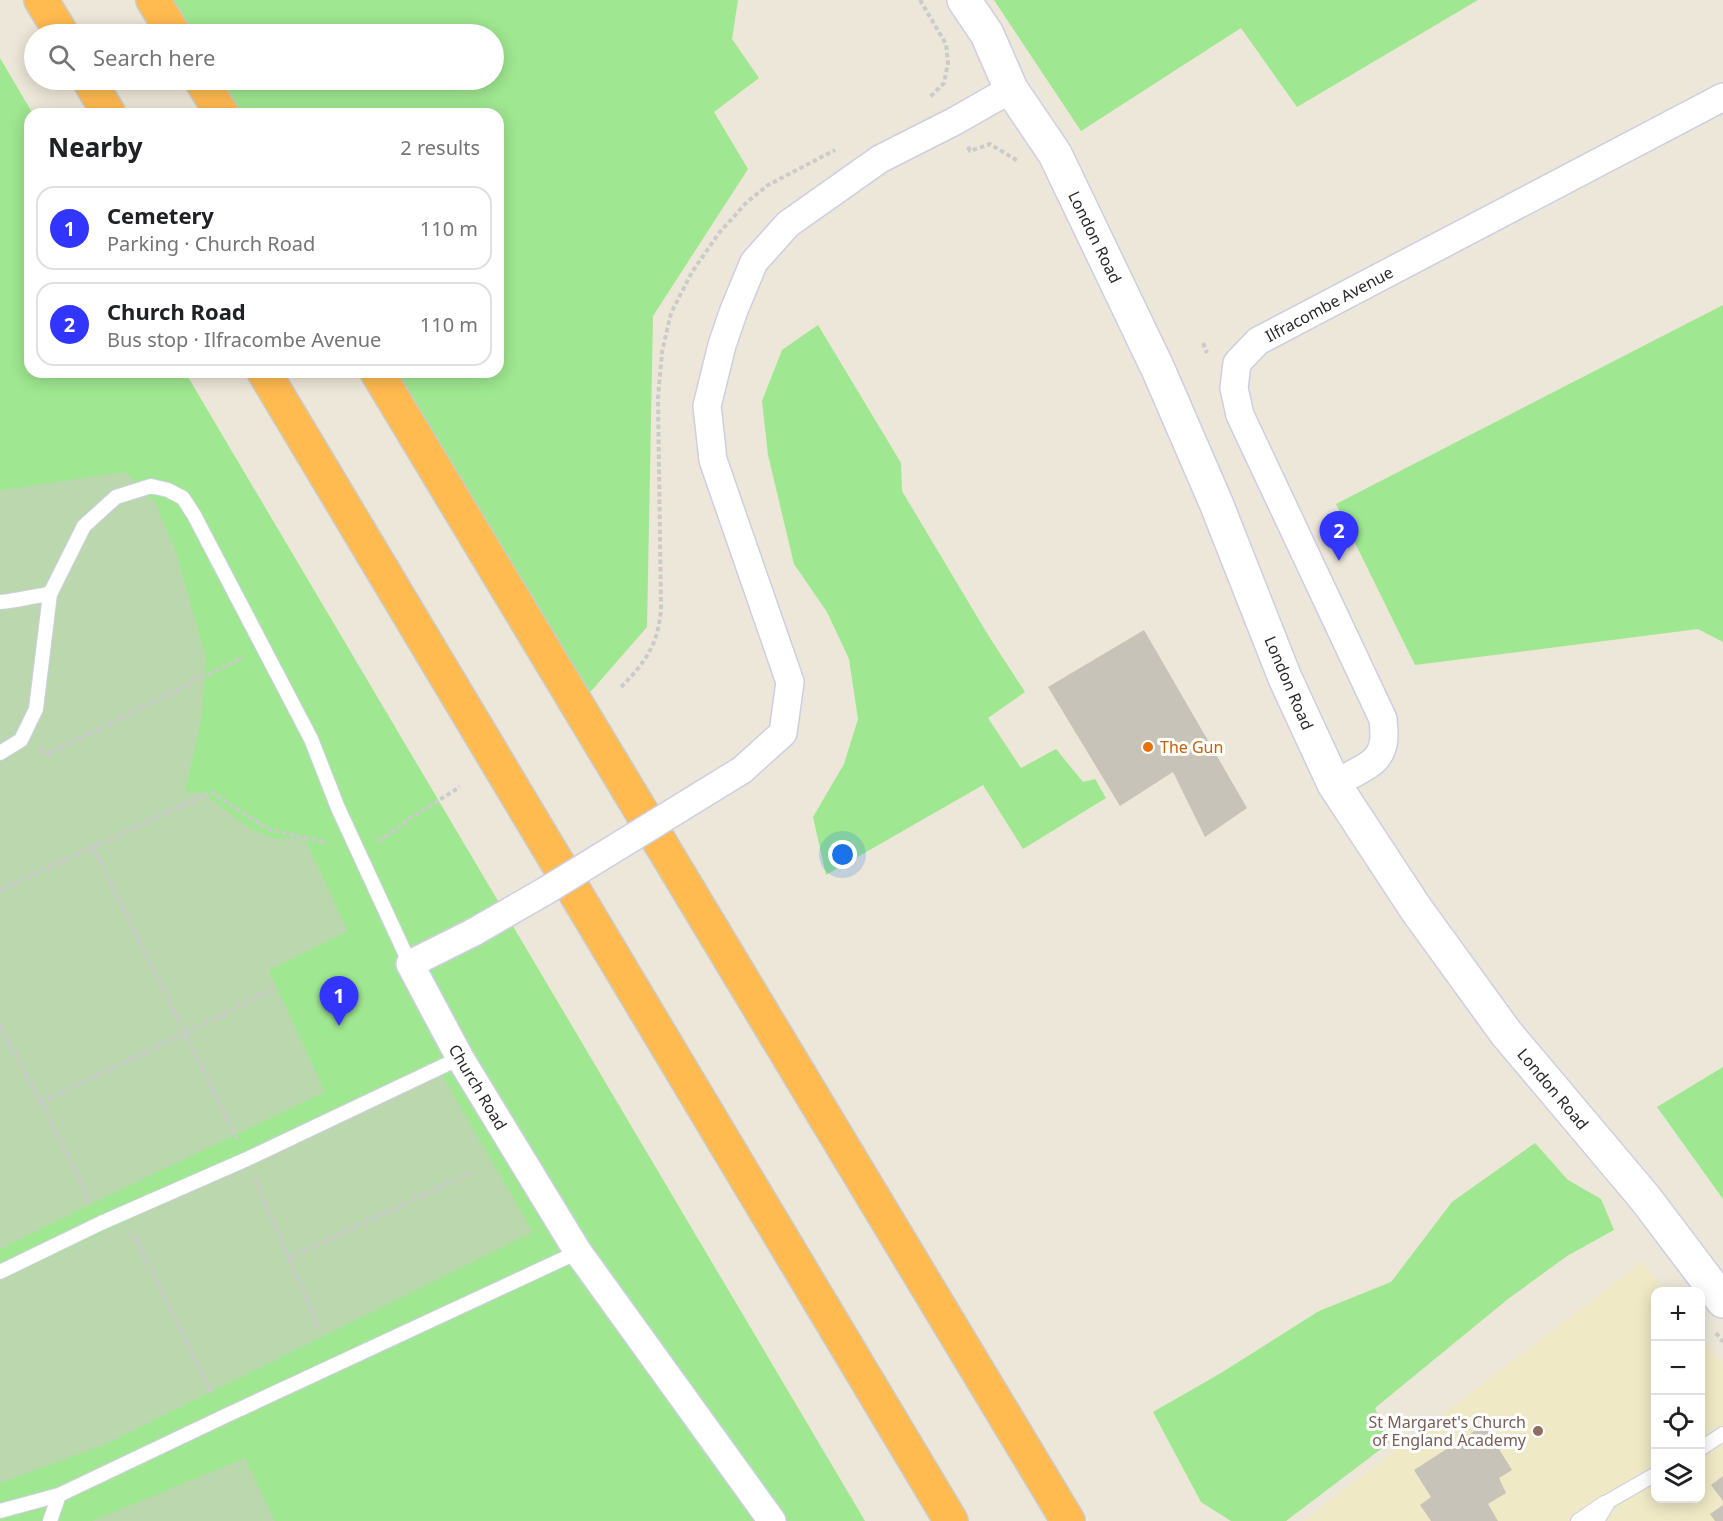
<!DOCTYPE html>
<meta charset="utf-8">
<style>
:root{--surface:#fff;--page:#f2f2f2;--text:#202124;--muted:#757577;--line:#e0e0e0;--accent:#3235ff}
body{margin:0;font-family:"Noto Sans",sans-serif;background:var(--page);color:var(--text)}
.controls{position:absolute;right:18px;bottom:18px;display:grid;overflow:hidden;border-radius:12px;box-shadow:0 3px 15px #0003}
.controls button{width:54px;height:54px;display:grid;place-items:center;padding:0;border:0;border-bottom:2px solid var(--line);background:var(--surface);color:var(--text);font:30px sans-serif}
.you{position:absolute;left:843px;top:855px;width:21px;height:21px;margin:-15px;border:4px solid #fff;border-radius:50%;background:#1a73e8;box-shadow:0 0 0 9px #1a73e833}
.badge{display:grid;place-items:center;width:39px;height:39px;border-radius:50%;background:var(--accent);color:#fff;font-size:20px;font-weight:700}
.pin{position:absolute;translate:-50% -50px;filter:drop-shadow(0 2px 3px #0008)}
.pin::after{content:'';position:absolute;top:32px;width:21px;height:18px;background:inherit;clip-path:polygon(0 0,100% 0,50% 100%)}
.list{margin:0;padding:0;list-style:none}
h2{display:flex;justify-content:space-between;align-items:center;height:78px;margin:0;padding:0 24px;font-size:26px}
h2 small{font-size:20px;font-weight:400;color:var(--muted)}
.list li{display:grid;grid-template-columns:39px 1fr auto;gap:18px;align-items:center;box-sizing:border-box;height:84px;margin:0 12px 12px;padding:0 12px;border:2px solid var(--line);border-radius:18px}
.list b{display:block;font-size:22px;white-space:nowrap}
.list p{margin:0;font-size:20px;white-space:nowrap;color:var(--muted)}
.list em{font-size:20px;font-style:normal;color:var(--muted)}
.icon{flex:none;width:33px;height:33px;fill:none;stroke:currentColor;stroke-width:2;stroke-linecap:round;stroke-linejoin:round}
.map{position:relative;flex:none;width:1723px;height:1521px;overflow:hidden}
.search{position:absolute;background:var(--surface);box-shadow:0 3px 15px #0003;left:24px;top:24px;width:480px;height:66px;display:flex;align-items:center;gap:15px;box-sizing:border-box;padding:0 21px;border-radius:33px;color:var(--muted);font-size:22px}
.panel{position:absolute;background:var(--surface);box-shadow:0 3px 15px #0003;left:24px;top:108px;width:480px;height:270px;border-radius:18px}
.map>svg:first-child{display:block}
</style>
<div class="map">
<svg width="1723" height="1521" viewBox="0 0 1723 1521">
<rect width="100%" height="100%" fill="#ece7d8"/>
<path fill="#efe9c6" d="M1642,1262L1665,1291L1656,1292V1498H1700L1701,1336L1723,1364V1521H1303Z"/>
<path fill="#9fe790" d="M173,0H738L732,39L759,78L714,112L748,169L653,316L647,627L586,697L394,372H498V114H240L220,80H494V34H193Z
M994,0H1478L1297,107L1241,28L1081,131Z
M0,58L33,114H30V372H185L865,1521H0Z
M1723,305V642L1698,629L1415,665L1336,504Z
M818,325L901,463L902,491L988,635L1025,692L988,718L1021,768L1056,749L1083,782L1095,779L1106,798L1023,849L983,785L826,875L813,817L844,764L858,719L849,659L827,612L794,564L768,455L762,401L782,350Z
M1723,1067V1199L1657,1107Z
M1535,1143L1568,1180L1601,1199L1614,1230L1567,1256L1508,1299L1375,1408L1389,1443L1286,1521H1231L1201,1502L1153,1412L1221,1373L1319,1311L1391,1282L1452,1202Z"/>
<path fill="#bbd7ae" d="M126,472L155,502L176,551L206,658L201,722L185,791L203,793L251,829L277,839L304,837L348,931L269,970L325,1092L85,1207L0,1249V490Z
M441,1073L533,1232L104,1445L0,1483V1281Z
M245,1458L275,1521H92Z"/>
<path fill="#c7c3b8" d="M1144,630L1247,808L1205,837L1173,772L1120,806L1048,687Z
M1484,1425L1512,1470L1499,1478L1506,1493L1488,1504L1498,1521H1431L1420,1505L1431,1497L1414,1470Z
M1723,1476V1501L1711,1485Z
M1723,1505V1521H1715L1710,1514Z"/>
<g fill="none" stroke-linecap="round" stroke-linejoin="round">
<g stroke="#cecee3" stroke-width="16">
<path id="lane" d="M0,602C17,601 33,596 50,594
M0,753L21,740L36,709L50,594L84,526L116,497L151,486L168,490L183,498L194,515L311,739L338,808L410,964
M0,1272L101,1223L247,1159L460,1058
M1700,1449L1723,1434
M0,1511L59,1495L223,1417L578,1252
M50,1521L59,1495
M1578,1521L1604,1503
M1597,1521L1609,1501L1656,1474"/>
</g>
<g stroke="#cecee3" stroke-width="30">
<path id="street" d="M742,770L783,733L790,682L713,460L707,406L722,345L734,310L754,262L788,224L880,159L955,121L1011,89
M1334,784C1346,777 1372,766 1378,756C1386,745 1384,731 1383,719L1240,415L1234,388L1237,363L1258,341L1723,97
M474,932L410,964L460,1058L578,1252L772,1521"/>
</g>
<g stroke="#cecee3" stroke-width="36">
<path id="secondary" d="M964,0L987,34L1011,89L1055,154L1158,369L1216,503L1285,678L1334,784L1416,909L1506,1033L1645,1198L1723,1301"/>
</g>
<g stroke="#cbcbcb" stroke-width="36">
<path id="highway" d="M41,0L62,34
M153,0L174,34
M89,80L109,114
M201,80L222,114
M264,372L951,1521
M377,372L1068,1521"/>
</g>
<path stroke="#cbcbcb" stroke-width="4" stroke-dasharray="4.5 3" stroke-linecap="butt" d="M920,0L946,44L948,63L944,83L930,97
M968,147L970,151L990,144L1018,161
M1203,343L1207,353
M621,687C646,662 659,643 661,607L658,398L662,352L671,313L692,272L719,233L747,202L768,185L835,150
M40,750L48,754L243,657
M378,841L394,831L412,817L460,787
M93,847L237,1139
M0,890L211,792L268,829L327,843
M0,1026L41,1102L90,1201
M41,1102L186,1033L272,989
M255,1179L319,1329
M133,1233L213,1396
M289,1258L472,1172
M1716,1333L1723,1342"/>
<use href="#lane" stroke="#fff" stroke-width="14"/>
<use href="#street" stroke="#fff" stroke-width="27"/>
<use href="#secondary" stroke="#fff" stroke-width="33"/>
<use href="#highway" stroke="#ffba50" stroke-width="33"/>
<g stroke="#cecee3" stroke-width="30" stroke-linecap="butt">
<path id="street-bridge" d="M474,932L547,890L742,770"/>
</g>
<use href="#street-bridge" stroke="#fff" stroke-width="27"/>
</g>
<circle fill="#e8710a" stroke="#fff" stroke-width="2" cx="1148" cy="747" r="6"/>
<circle fill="#8d6e63" stroke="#fff" stroke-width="2" cx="1538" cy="1431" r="6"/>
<g text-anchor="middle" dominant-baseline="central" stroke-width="6" stroke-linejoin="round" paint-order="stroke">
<g font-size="16" fill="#282828" stroke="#fff">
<text transform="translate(1095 237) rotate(64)">London Road</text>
<text transform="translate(1329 304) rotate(-28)">Ilfracombe Avenue</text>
<text transform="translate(1289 683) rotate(67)">London Road</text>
<text transform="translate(478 1087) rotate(59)">Church Road</text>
<text transform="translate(1553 1089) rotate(50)">London Road</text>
</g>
<g font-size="16" fill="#c56008" stroke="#fff" text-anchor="start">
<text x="1160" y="747">The Gun</text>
</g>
<g font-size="16" fill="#785e54" stroke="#fff" text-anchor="end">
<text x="1526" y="1422">St Margaret's Church<tspan x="1526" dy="18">of England Academy</tspan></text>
</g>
</g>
</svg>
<div class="controls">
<button>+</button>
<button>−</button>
<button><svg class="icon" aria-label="locate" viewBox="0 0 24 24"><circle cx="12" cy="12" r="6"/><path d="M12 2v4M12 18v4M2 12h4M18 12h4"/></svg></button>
<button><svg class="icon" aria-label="layers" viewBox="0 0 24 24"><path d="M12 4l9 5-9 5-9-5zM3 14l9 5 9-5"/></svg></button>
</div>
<div class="you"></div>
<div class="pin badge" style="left:339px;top:1026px">1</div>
<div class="pin badge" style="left:1339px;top:561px">2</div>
<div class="search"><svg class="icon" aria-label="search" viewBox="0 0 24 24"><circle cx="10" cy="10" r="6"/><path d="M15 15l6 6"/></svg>Search here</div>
<section class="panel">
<h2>Nearby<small>2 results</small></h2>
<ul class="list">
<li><span class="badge">1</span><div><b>Cemetery</b><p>Parking · Church Road</p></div><em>110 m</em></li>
<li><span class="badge">2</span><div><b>Church Road</b><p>Bus stop · Ilfracombe Avenue</p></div><em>110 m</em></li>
</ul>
</section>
</div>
